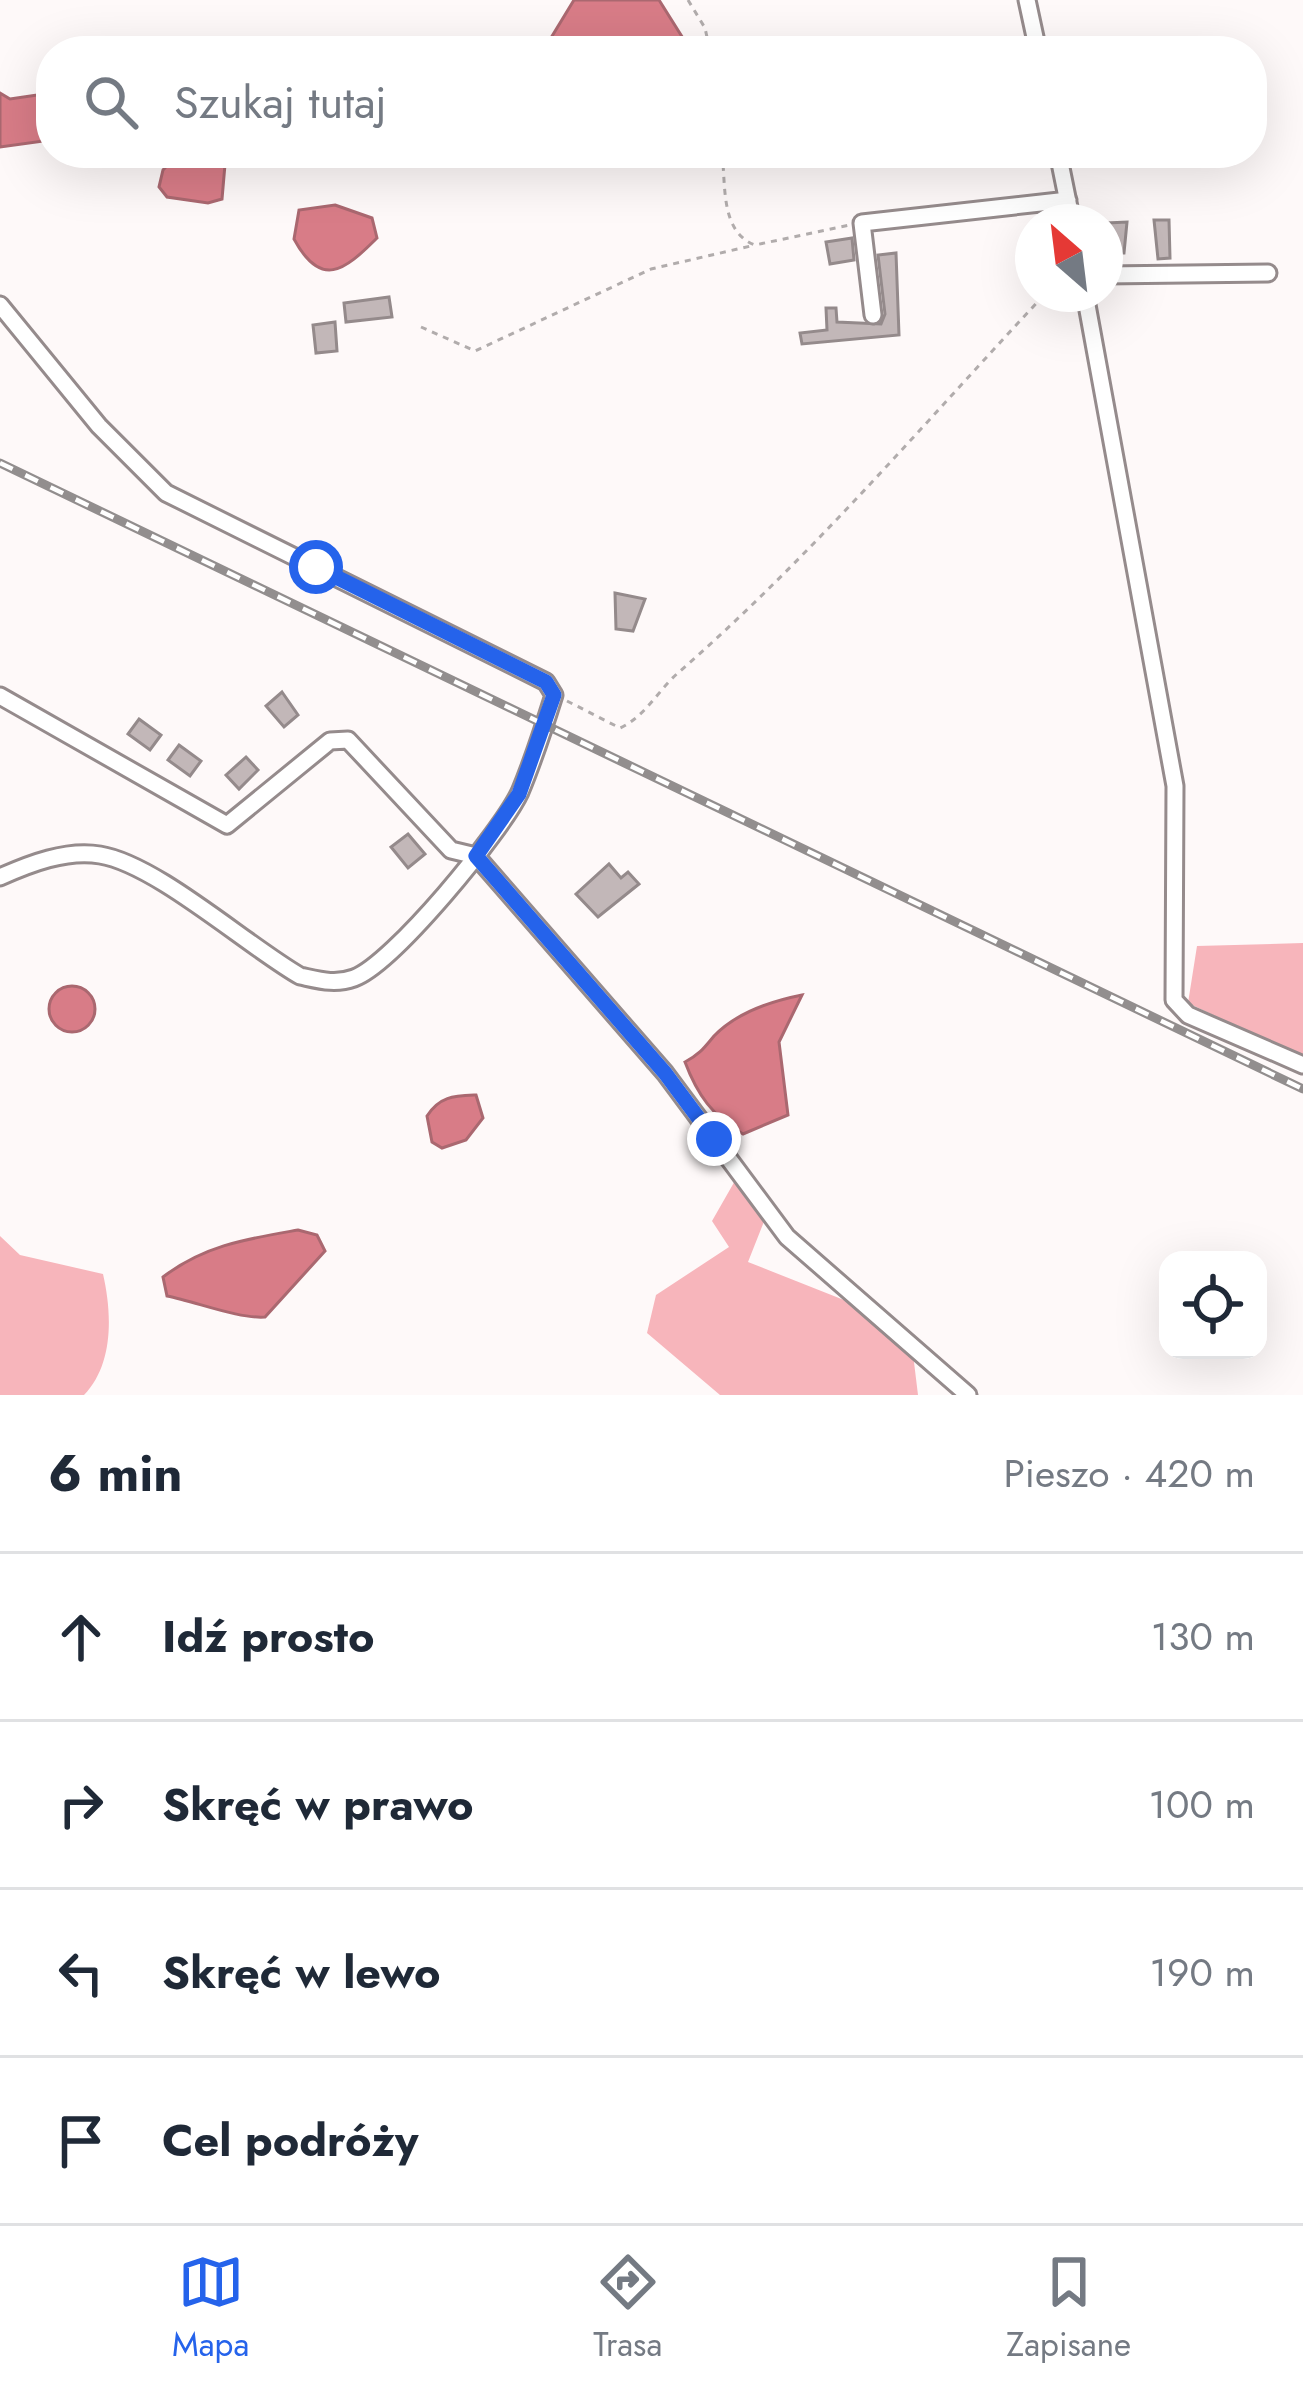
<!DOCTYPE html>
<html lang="pl">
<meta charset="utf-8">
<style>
:root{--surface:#fff;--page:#f6f6f7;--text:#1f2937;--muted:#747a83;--line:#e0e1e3;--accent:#2563eb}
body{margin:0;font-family:Jost,sans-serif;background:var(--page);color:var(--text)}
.controls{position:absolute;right:36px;bottom:36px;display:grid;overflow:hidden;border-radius:24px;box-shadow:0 12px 48px #0002}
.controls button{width:108px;height:108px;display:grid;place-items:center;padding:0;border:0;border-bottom:3px solid var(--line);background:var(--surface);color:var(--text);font:60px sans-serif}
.compass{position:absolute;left:1015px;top:204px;width:108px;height:108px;border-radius:50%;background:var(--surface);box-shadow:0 12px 48px #0002;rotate:332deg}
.stop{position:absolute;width:36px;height:36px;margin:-27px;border:9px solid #2563eb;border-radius:50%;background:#fff}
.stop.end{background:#2563eb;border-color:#fff;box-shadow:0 3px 12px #0008}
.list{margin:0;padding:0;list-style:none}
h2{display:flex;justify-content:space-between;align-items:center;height:156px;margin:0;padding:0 48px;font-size:51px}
h2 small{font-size:39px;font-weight:400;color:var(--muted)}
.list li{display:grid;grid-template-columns:78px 1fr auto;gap:36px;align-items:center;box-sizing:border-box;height:168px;padding:0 48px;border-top:3px solid var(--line)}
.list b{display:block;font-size:45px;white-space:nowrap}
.list em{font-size:39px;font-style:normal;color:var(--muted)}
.icon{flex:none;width:66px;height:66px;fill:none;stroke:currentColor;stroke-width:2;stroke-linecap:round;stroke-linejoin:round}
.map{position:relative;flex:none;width:1303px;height:1395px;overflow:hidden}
.search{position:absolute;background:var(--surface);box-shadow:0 12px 48px #0002;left:36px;right:36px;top:36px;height:132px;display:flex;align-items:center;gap:30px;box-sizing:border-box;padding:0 42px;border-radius:48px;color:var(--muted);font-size:45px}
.sheet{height:828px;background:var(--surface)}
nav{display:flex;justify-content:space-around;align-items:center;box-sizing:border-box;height:168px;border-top:3px solid var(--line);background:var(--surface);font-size:33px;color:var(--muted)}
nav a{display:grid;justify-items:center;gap:6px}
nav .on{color:var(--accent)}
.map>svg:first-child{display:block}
</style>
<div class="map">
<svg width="1303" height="1395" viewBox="0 0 1303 1395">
<rect width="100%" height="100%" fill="#fef9f9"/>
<path fill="#f7b5bb" d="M1303,943V1058L1188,1003L1197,946Z
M736,1179L765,1219L748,1262L844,1300L913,1354L918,1395H720L647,1333L656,1295L729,1247L712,1221Z
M0,1236L20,1255L103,1274C112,1313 114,1364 84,1395H0Z"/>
<path fill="#d87c87" stroke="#aa6870" stroke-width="3" d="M574,0H659L691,51H543Z
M0,93L10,99L51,93V140L0,147Z
M179,153H226L222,199L208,203L167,197L159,187L163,170Z
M335,205L372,218L377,238C344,271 321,289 294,239L299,210Z
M49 1009a23 23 0 1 1 46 0a23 23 0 1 1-46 0Z
M802,995L779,1042L788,1115L743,1134C713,1117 697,1094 685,1062C700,1054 704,1048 714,1036C737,1012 772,1001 802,995Z
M476,1095L483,1118L466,1140L442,1148L432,1142L427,1116C440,1096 454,1096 476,1095Z
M298,1230L317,1235L325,1251L265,1317C239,1319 197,1302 167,1296L163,1277C205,1245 247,1239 298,1230Z"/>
<path fill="#c2b7b8" stroke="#948a8b" stroke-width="3" d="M1154,220H1169L1170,258L1158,259Z
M1127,222L1124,253H1111L1107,223Z
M852,238L854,260L830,264L826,242Z
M896,253L899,335L802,344L800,333L827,330L826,308H836L837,322L881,324L885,314L878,255Z
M389,297L392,317L346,322L344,303Z
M335,322L337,351L316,353L313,325Z
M615,593L645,599L633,631L616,629Z
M282,692L298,715L284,727L266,706Z
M139,719L161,735L150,750L128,734Z
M179,745L201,761L190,776L168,760Z
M246,757L258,770L239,789L226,775Z
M408,834L425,854L408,868L391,847Z
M609,864L621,878L628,872L639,884L598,917L576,894Z"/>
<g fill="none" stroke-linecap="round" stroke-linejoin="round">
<g stroke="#958b8c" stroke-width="21">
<path id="minor" d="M1027,0L1038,51
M1058,153L1072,222
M1105,275L1268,273
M1085,294L1175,786L1174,1000L1188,1015L1303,1065
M0,305L99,426L166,493L546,682L554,695C544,727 533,761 520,792C502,831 393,964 354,978C335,985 319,980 300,976C246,945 156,864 100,855C67,849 29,864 0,877
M873,315L862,223L1068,200
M0,696L227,825L330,741L348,740L451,850L476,856L483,864L665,1073L787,1237L968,1395"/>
</g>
<path stroke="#b1acac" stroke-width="3" stroke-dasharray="6 6" stroke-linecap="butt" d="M688,0L705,28L710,51
M722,153C726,185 720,232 755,245L850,225
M421,327L475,351L651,269L755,245
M567,701L620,728C646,716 658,690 679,672C811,557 926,421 1045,294"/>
<use href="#minor" stroke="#fff" stroke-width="15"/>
<g stroke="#928e8e" stroke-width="9">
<path id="rail" d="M0,463L1303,1089"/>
</g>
<use href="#rail" stroke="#fff" stroke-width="4.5" stroke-dasharray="14" stroke-linecap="butt"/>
</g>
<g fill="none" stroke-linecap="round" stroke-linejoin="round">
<path stroke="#2563eb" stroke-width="15" d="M316,567L546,682L554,695L519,794L476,856L665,1073L714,1139"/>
</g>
</svg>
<div class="controls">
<button><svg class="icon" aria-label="locate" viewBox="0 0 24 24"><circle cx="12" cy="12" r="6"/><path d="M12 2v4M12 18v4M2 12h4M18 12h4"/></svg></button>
</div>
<svg class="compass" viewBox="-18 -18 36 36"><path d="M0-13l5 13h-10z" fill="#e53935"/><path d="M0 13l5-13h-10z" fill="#747a83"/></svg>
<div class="stop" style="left:316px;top:567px"></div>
<div class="stop end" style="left:714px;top:1139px"></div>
<div class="search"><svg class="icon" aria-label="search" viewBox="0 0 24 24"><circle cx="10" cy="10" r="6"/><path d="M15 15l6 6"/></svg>Szukaj tutaj</div>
</div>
<section class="sheet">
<h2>6 min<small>Pieszo · 420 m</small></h2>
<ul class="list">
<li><svg class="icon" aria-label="ahead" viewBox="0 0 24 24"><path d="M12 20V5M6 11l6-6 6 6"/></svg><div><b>Idź prosto</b></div><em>130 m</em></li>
<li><svg class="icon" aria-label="right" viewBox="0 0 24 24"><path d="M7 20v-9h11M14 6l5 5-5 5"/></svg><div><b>Skręć w prawo</b></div><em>100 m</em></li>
<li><svg class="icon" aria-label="left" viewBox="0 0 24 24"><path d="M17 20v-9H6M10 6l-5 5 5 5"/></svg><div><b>Skręć w lewo</b></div><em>190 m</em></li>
<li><svg class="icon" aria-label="arrive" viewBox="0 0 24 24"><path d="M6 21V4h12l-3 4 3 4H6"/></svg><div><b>Cel podróży</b></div></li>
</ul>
</section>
<nav>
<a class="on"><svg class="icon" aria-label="map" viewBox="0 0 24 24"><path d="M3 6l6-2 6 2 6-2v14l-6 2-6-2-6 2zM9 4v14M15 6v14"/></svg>Mapa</a>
<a><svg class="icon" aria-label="directions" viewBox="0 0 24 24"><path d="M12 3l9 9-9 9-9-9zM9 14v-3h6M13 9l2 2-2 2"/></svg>Trasa</a>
<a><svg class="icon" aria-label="saved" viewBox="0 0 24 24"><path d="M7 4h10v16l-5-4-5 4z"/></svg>Zapisane</a>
</nav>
